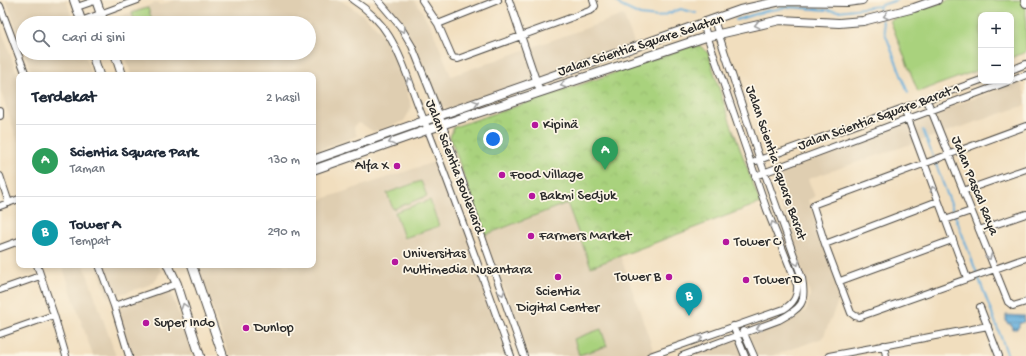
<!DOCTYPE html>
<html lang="id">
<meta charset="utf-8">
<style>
:root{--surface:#fff;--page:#f6f6f7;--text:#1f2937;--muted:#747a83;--line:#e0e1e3;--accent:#0b8043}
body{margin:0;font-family:"Gochi Hand",sans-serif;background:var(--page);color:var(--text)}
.controls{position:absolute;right:12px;top:12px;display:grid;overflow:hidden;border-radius:8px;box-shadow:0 2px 6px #0003}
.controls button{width:36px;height:36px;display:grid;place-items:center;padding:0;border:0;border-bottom:1px solid var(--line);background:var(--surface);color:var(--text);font:20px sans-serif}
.you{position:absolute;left:493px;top:139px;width:14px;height:14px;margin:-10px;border:3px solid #fff;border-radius:50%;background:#1a73e8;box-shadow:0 0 0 6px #1a73e833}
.badge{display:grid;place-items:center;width:26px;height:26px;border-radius:50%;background:var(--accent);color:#fff;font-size:13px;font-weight:700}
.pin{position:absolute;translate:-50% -33px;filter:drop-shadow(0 1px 2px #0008)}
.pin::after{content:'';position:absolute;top:21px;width:14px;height:12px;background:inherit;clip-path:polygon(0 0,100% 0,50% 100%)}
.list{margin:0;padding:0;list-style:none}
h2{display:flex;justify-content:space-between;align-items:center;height:52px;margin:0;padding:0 16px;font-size:17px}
h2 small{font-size:13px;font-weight:400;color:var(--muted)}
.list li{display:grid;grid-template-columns:26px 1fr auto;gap:12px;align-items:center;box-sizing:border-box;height:72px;padding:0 16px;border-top:1px solid var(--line)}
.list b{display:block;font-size:15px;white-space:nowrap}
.list p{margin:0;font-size:13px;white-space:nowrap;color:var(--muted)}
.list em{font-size:13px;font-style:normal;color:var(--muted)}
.icon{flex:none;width:22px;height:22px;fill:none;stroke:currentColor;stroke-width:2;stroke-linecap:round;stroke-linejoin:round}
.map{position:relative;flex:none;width:1026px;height:356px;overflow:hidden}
.search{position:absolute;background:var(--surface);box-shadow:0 2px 6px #0003;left:16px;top:16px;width:300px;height:44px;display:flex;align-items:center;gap:10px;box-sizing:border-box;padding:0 14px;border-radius:22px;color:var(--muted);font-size:15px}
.panel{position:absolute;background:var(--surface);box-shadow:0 2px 6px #0003;left:16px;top:72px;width:300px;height:196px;border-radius:8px}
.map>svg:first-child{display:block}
</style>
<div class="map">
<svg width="1026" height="356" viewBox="0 0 1026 356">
<defs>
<pattern id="park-crowns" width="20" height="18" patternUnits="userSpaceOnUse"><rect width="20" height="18" fill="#a9d27d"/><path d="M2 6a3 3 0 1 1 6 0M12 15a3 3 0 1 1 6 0" fill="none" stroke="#92b46c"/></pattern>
<pattern id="water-rules" width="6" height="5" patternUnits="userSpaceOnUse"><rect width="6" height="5" fill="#63addb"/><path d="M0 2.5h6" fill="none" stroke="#528db2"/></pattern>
</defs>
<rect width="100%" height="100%" fill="#fcf5e5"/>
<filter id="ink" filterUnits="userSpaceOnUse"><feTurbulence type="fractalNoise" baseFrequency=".025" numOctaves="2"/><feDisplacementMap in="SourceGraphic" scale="8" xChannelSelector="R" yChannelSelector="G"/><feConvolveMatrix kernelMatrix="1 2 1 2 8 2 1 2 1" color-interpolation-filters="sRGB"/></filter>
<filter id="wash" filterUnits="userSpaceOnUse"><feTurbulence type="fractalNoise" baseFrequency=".012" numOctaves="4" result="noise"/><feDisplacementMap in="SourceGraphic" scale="16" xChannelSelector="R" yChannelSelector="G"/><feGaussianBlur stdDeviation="0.9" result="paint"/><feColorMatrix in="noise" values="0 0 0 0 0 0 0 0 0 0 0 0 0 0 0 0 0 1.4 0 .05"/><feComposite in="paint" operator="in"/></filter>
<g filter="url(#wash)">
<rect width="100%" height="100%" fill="#f1debe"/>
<path fill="#dfceb1" d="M6,0H66L74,23H23V48Z
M175,0H340L363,15L378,29L385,39L394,55L412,107L404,121L374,132L360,123L356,124L354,128L357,136L313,152V75H132L124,53H309V23H116L118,18L138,9L158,2L160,5Z
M380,0H414L422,11L433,31L451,76L623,15L635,45L448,109L436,103L414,43Z
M0,26L19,79V144L0,90Z
M25,53H84L92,75H32Z
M1021,82L1026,99V105L808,179L815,197L808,200L841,294L823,338L772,356H691L794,320L807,309L810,295L807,283L772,178L777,168Z
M440,160L508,356H229L198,265H313V202Z
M567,203L591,267L620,255L654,352L642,356H529L485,235Z
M62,265H84L116,356H93Z
M97,265H158L161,271L157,278L149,285L108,298Z
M167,291L172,295L193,356H128L117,307L162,292Z"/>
<path fill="#a9d27d" stroke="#6a7e54" d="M949,0H1022L1026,9V52L1011,58V15H981V69L918,92L890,20Z
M148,8L153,23H135L132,13Z
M421,181L427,196L393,209L387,193Z
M430,200L439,226L404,238L395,212Z
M601,329L607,346L579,355L574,339Z"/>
<path fill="url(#park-crowns)" stroke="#6a7e54" d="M692,46H700L708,53L727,113L760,203L591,267L567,203L485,235L450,137L454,127L565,90Z"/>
<path fill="url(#water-rules)" stroke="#476c83" d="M1006,315L1025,316L1024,322L1019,324V327L1017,329H1012L1011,324H1008L1006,321Z"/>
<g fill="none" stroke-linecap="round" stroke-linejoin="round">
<path stroke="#63addb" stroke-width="2" d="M615,0L621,6L640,15L658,17L681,9L696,13
M879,6L881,15
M882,19L885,33L908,93
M736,20L765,11L790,7L839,11L879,6L897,0
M923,130L1008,356"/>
</g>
</g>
<g filter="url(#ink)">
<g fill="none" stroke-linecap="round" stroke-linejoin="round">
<g stroke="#494641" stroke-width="8">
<path id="street" d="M353,0C367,9 380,21 389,36C405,62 412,92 424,120C455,198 482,277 511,356
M378,0L400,26L412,46L436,106L524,356
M422,0L438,24L451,54L453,58L458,59L592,10L595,6L593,0
M509,0L540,92
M0,6L26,75
M77,7L97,0
M81,21L138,0
M438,24L498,0
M1011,70L1026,64
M1011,81L1026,75
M927,100L1008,302L1013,306L1026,302
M904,108L967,278
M0,110V116
M1026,126L815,204L813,206L825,244L851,313L855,316L859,317L1026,258
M756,161L981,80
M0,176L9,203
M755,176L1010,81
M963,191L1026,169
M0,206L19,199
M945,220L971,211
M979,230L1026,214
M825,244L938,201
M0,248L19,241
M37,265L54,315L66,356
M99,265L114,306L129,356
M840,281L952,240
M0,290L40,276
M114,306L177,284
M980,307L999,356
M733,326L745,356
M743,331L754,356
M0,334L54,315
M884,345L886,356
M650,356L784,309C794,303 798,296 797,285L767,210L703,24
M682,356L779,320C801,308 807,304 802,278L760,160L714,20
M829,356L988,326"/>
</g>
<g stroke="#494641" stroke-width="10">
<path id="secondary" d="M74,0L82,23
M96,0L104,23
M1025,0L1026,3
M92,53L99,75
M115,53L122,75
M313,160L740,10L781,1L847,2L862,0
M313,170L441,125L706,37L780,20L839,23L863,21L914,8L937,0
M168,265L177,284L200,356
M192,265L223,356"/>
</g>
<use href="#street" stroke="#fff" stroke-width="6"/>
<use href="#secondary" stroke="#fff" stroke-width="8"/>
</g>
<defs><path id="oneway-chevron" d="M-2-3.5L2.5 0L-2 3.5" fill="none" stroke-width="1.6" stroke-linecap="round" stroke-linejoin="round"/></defs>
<g stroke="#a0a0a0">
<use href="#oneway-chevron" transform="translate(886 16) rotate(166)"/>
<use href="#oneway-chevron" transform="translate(757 25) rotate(167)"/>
<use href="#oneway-chevron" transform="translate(403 30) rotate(59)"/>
<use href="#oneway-chevron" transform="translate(409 80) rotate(-111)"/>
<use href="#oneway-chevron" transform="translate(563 85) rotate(162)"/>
<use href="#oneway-chevron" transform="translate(476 103) rotate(-19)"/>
<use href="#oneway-chevron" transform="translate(391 142) rotate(161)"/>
<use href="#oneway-chevron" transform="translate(933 189) rotate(-110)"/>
<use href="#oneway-chevron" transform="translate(773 224) rotate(-112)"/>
<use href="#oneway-chevron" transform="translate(989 257) rotate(68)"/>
<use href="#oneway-chevron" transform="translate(797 263) rotate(70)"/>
<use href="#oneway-chevron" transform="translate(502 293) rotate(70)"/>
<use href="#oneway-chevron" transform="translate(184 306) rotate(-108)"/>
<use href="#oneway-chevron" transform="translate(759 328) rotate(159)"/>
<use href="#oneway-chevron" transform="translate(700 338) rotate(-20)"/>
</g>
</g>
<g fill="#b5179e" stroke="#fcf5e5" stroke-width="1.5">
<circle cx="535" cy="125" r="4"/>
<circle cx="397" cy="166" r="4"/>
<circle cx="502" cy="175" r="4"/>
<circle cx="532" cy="196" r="4"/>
<circle cx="531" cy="236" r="4"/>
<circle cx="726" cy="242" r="4"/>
<circle cx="395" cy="262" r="4"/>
<circle cx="558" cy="277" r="4"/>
<circle cx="669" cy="277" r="4"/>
<circle cx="746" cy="280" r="4"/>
<circle cx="146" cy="323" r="4"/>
<circle cx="246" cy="328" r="4"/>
</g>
<g text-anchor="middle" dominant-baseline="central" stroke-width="3.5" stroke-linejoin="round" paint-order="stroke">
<g font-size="14" fill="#2b2b2b" stroke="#fcf5e5">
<text transform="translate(641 46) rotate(-18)">Jalan Scientia Square Selatan</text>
<text transform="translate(879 118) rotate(-20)">Jalan Scientia Square Barat 1</text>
<text transform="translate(775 163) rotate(71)">Jalan Scientia Square Barat</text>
<text transform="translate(454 167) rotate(69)">Jalan Scientia Boulevard</text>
<text transform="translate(974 186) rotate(68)">Jalan Pascal Raya</text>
</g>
<g font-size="14" fill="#2b2b2b" stroke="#fcf5e5" text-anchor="start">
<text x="543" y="125">Kipinä</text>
<text x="389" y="166" text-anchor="end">Alfa X</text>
<text x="510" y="175">Food Village</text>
<text x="540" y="196">Bakmi Sedjuk</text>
<text x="539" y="236">Farmers Market</text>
<text x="734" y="242">Tower C</text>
<text x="403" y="254">Universitas<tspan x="403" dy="16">Multimedia Nusantara</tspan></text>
<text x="661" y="277" text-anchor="end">Tower B</text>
<text x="754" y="280">Tower D</text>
<text x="558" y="292" text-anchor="middle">Scientia<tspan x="558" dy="16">Digital Center</tspan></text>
<text x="154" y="323">Super Indo</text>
<text x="254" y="328">Dunlop</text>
</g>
</g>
</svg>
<div class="controls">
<button>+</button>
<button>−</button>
</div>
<div class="you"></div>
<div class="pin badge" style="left:605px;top:170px;background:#2e9e5b">A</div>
<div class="pin badge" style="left:689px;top:316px;background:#0f9aa8">B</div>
<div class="search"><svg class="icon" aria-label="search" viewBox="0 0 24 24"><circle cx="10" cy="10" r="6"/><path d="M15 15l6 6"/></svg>Cari di sini</div>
<section class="panel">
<h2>Terdekat<small>2 hasil</small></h2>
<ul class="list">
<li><span class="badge" style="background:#2e9e5b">A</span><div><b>Scientia Square Park</b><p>Taman</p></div><em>130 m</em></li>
<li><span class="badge" style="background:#0f9aa8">B</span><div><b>Tower A</b><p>Tempat</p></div><em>290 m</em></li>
</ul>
</section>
</div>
